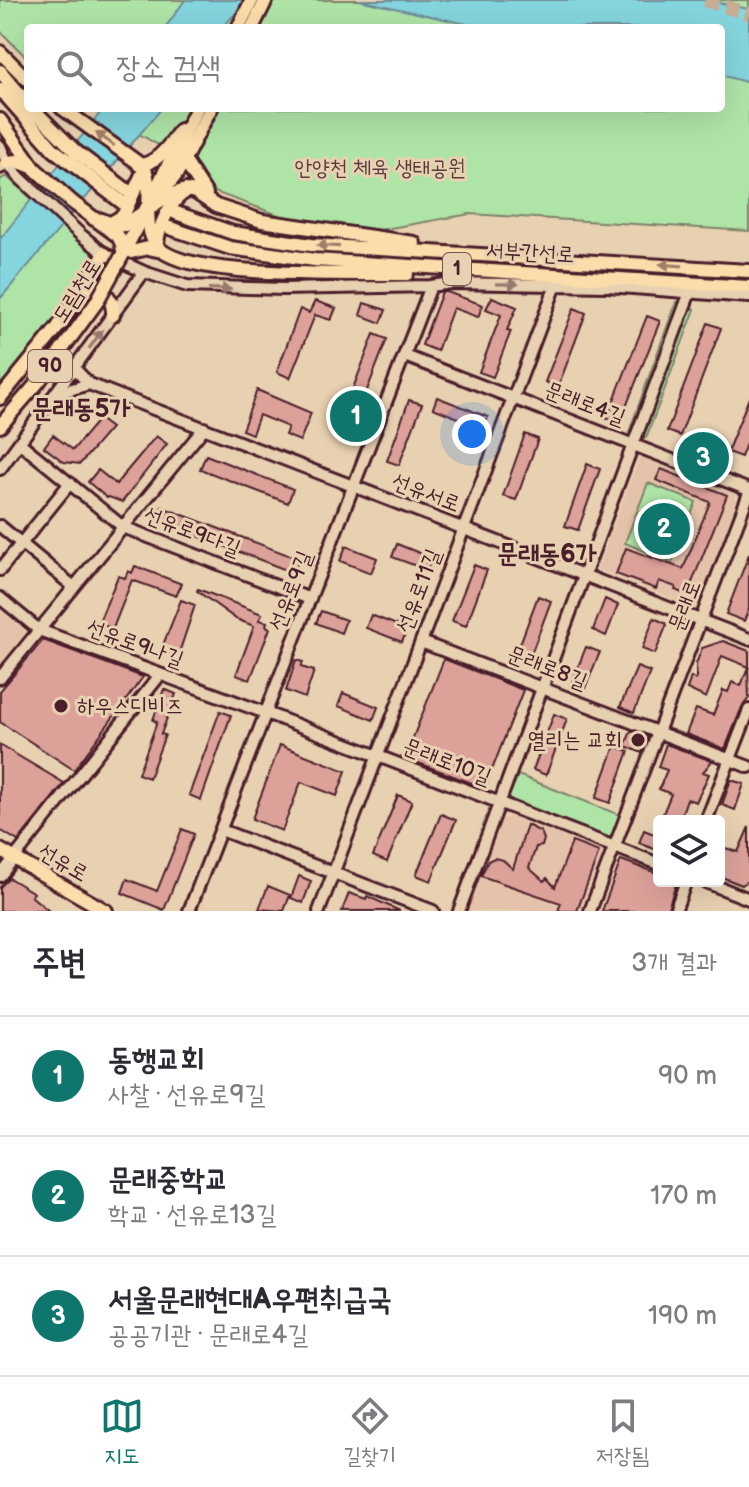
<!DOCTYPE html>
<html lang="ko">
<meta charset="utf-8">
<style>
:root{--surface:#fff;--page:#f7f7f7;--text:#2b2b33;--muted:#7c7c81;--line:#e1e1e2;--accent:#0f766e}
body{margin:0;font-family:"Balsamiq Sans","Poor Story",sans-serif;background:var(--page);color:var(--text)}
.controls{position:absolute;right:24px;bottom:24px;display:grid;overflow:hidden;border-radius:8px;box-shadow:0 8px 32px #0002}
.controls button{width:72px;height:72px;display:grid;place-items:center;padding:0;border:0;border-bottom:2px solid var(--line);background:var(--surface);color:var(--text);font:40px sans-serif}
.you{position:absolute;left:472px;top:434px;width:28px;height:28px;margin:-20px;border:6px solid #fff;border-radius:50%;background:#1a73e8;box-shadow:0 0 0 12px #1a73e833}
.badge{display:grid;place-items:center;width:52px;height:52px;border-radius:50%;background:var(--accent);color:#fff;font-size:26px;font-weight:700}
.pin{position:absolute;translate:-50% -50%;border:4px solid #fff;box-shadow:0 2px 8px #0006}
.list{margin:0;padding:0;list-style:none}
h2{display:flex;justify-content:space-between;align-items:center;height:104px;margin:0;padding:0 32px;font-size:34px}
h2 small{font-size:26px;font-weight:400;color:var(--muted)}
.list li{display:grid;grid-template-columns:52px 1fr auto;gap:24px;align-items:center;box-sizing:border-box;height:120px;padding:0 32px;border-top:2px solid var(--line)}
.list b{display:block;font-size:30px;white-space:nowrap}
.list p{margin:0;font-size:26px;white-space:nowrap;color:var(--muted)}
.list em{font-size:26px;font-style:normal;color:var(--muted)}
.icon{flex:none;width:44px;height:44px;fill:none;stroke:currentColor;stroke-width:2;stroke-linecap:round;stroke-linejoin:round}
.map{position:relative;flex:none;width:749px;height:911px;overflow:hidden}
.search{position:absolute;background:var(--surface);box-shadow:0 8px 32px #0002;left:24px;right:24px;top:24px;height:88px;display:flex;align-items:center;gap:20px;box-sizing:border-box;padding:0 28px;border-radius:8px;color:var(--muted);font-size:30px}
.sheet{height:464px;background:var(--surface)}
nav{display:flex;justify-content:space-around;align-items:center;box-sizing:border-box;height:112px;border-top:2px solid var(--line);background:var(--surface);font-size:22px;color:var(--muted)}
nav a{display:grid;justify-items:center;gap:4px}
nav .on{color:var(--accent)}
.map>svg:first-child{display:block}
</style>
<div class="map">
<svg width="749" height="911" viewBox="0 0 749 911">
<rect width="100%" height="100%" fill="#e8d1b1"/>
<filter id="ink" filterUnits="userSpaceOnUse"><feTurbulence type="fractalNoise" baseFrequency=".0125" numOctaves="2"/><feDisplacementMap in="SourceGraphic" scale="16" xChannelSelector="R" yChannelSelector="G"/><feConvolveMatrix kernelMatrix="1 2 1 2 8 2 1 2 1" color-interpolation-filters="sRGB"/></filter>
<g filter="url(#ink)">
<path fill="#e4c3aa" d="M643,456L732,490L737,500L702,592L681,602L597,569L640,457Z
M0,610L27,632L0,665Z
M511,817L603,852L580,911H466L502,819Z"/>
<path fill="#afe4a7" stroke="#7c8269" stroke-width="2" d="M0,0H749V231L470,214L379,230L284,217L212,191L199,168L93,108H721V28H28V59L0,31Z
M6,176L92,252L94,265L27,362L0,392V180Z
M676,302L695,309L646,438L629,432Z
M648,483L696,502L672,562L625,543Z
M518,775L620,815L609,842L506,802Z"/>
<path fill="#85d5de" stroke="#6d8c96" stroke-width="2" d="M185,0H248L222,28H165Z
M359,0H705L749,9V83L721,75V28H484Z
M104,108H162L0,299V239Z"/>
<path fill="#dca29a" stroke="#4a1f2b" stroke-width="2" d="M442,292H447L483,305L478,317L453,308L437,351L422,345Z
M492,297L517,307L507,330L511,331L493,377L479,372L501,315L486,309Z
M315,301L336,308L331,320L315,315L290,378L277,372L300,309L309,313Z
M364,303L386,310L381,323L360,315Z
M574,308L586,313L558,387L545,382Z
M647,316L660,321L620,422L607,418Z
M708,323L721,328L680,436L667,431Z
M374,334L387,339L359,411L369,415L365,425L342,417Z
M257,390L311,413L300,441L285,435L288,427L259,415L252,434L242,430Z
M437,397L488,417L483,428L433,408Z
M749,398V436L741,457L727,452Z
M409,400L422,404L399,465L387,461Z
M99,419L111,428L80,464L64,462L44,447L53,435L73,450Z
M525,434L538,439L516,500L503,496Z
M156,436L167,444L122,502L109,497L107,498L88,482L98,470L116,484Z
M206,455L293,489L288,503L200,469Z
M587,464L600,469L578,530L565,526Z
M661,469L727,495L687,595L675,590L676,587L659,581L656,589L616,574L626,548L683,569L710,502L656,480Z
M162,507L299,559L294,573L156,520Z
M397,544L432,558L427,570L392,557Z
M346,546L377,558L371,573L340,561Z
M749,554V609L744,621L726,614Z
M474,565L487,570L466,626L452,621Z
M135,566L182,584L176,596L132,580L113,628L98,624L118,576L125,578L128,571L132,573Z
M198,589L262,614L259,620L267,622L266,626L270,628L250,680L236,675L254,626L236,619L197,591Z
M538,596L551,601L530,657L517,652Z
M605,599L618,605L606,636L593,630Z
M181,600L195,605L178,656L161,650Z
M321,611L346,620L341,633L316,623Z
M371,615L407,629L402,642L366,628Z
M654,618L667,624L655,654L642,649Z
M43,640L143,677L74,770L0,722V691Z
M723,641L749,651V667L722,656L706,698L687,689L691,677L696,680V664L702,648Z
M586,647L600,652L583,693L570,687Z
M444,659L523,690L485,788L405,758Z
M296,660L303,662L301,667L314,671L305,698L286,691Z
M637,667L650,672L634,713L620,707Z
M748,667L749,698L742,707L725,749L686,734L696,709L713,715L723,690L728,692L732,682L741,686Z
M164,689L176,694L161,734L165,735L149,778L138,774L157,722L153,720Z
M343,693L378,707L373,720L338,706Z
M220,711L231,715L201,800L189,795Z
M554,714L567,719L546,775L533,770Z
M631,731L648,737L642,753L625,746Z
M666,744L712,761L703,772L709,774L696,802L687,799L680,819L676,821H660L671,794L659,789L667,770L658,767Z
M0,745L64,783L18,841L0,830Z
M280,745L346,771L337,796L301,782L282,831L252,819Z
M615,746L629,751L610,803L596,798Z
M731,780L744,784L735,810L722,805Z
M398,795L412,801L387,862L373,856Z
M441,814L456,820L431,881L416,875Z
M527,825L541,832L544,839L542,846L536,847L529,868L544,881L547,878L555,887L572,842L599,852L577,911H558L561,903L481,876L488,861L494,858L503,860L513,869Z
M749,827V880L742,885L719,876V846L738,852Z
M182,829L194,834L164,910L122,893L127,879L157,891Z
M644,830L659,836V851L639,843Z
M621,860L659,874V881H677L667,911H602Z
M299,876L311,881L303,903L291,898Z
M9,878L34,893L31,896L49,911H0V887Z
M268,886L290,895L284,911L259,909Z
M349,893L366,899L367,896L400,911H342Z"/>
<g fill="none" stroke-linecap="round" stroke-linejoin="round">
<path stroke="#c8ad96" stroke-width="14" stroke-dasharray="14 7" stroke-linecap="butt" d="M705,0L749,14"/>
<g stroke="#4a1f2b" stroke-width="16">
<path id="minor" d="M0,146L7,162L0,168
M7,162L18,176L81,235L105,254L144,272L187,286L283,289L431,286L451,283L608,286L749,297
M405,356L749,490
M75,369L89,384L749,639
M59,393L89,384
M20,443L123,527L310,599
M0,469L144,272
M0,526L74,587
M0,570L70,483
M0,598L39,630L266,713L659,864
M421,642L749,767
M0,678L204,428
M706,821L749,710
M221,830L433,911
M0,876L160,675
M703,881L749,899
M189,911L431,286
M319,911L556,285
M459,911L690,292
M590,911L749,493
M675,911L686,881"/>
</g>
<g stroke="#4a1f2b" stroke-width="18">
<path id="major" d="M238,28L252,0
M252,28L266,0
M0,52L28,80
M0,71L28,104
M0,89L54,150L123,203
M32,108L75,151L129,192
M62,108L144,167C155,191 140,225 157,246C183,280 361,273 407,274
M0,120L35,169L72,202L118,236L122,244L123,254
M184,160L206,194
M7,162L17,161L32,167
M139,165C156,165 171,144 180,130
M159,196L176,175L211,108
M176,213L233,233L311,245L749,271
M94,219L102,220L116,226L125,225L167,196L186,190L195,192L216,206L262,221L414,243
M111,223L123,216L144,170
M170,228L230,248L315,260L749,287
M157,246C157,229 171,198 187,191
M123,254L197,108
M123,254L148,248L162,251
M82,291C100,284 114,296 113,315
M0,398L58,327L105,254
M0,426L39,381L96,303
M0,850L106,911"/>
</g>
<use href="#minor" stroke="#e8d1b1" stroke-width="10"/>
<use href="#major" stroke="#fbddab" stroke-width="12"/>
<g stroke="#4a1f2b" stroke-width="18" stroke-linecap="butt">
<path id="major-bridge" d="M96,303L123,254"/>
</g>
<use href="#major-bridge" stroke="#fbddab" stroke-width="12"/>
</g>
<defs><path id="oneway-solid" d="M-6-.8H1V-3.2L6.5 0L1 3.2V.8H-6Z" transform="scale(2)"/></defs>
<g fill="#a27e6b">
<use href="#oneway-solid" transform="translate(105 139) rotate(-144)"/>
<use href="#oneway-solid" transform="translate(328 246) rotate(-177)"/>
<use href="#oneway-solid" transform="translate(671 265) rotate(-176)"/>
</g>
<g fill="#99786e">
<use href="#oneway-solid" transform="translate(507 284) rotate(1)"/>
<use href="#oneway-solid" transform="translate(220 289) rotate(2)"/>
<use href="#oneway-solid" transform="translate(96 339) rotate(-54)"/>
</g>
</g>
<g fill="#4a1f2b" stroke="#e8d1b1" stroke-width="3">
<circle cx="61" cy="706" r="8"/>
<circle cx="638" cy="740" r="8"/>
</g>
<g text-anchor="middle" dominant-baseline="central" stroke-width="6" stroke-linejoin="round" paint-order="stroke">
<g fill="#e8d1b1" stroke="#795453" stroke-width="2">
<rect x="443" y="253" width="28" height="32" rx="6"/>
<rect x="28" y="350" width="44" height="32" rx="6"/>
</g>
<g font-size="20" font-weight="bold" fill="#4a1f2b">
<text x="457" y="269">1</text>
<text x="50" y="366">90</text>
</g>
<g font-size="22" fill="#593d3e" stroke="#e8d1b1">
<text x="380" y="168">안양천 체육 생태공원</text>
</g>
<g font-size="22" fill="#4a1f2b" stroke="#e8d1b1">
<text transform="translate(530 253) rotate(3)">서부간선로</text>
<text transform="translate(77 291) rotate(-58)">도림천로</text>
<text transform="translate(585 404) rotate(21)">문래로4길</text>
<text transform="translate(426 493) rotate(21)">선유서로</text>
<text transform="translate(192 532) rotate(21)">선유로9다길</text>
<text transform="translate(291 591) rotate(-69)">선유로9길</text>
<text transform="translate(419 591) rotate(-69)">선유로11길</text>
<text transform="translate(685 606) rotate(-69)">문래로</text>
<text transform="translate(135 644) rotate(20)">선유로9나길</text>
<text transform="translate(547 668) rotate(21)">문래로8길</text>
<text transform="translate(447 762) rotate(21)">문래로10길</text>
<text transform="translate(63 863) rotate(30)">선유로</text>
</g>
<g font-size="22" fill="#4a1f2b" stroke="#e8d1b1" text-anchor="start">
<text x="77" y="706">하우스디비즈</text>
<text x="622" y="740" text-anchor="end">열리는 교회</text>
</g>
<g font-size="26" font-weight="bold" fill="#4a1f2b" stroke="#e8d1b1">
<text x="81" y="409">문래동5가</text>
<text x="547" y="554">문래동6가</text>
</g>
</g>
</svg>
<div class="controls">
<button><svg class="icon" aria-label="layers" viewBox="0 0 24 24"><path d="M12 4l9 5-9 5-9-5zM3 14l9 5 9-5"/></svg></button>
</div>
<div class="you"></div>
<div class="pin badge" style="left:356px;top:416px">1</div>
<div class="pin badge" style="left:664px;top:529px">2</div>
<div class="pin badge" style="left:703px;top:458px">3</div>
<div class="search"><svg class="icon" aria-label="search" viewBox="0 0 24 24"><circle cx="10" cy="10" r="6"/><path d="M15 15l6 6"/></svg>장소 검색</div>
</div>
<section class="sheet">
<h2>주변<small>3개 결과</small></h2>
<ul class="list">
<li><span class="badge">1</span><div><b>동행교회</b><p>사찰 · 선유로9길</p></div><em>90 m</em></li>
<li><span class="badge">2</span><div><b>문래중학교</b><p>학교 · 선유로13길</p></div><em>170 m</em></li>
<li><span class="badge">3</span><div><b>서울문래현대A우편취급국</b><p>공공기관 · 문래로4길</p></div><em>190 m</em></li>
</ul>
</section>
<nav>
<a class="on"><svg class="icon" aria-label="map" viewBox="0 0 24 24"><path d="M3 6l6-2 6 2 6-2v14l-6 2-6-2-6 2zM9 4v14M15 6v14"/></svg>지도</a>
<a><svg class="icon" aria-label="directions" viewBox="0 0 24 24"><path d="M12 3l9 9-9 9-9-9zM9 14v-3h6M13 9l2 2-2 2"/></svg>길찾기</a>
<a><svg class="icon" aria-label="saved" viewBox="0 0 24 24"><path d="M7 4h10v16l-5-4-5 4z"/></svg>저장됨</a>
</nav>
